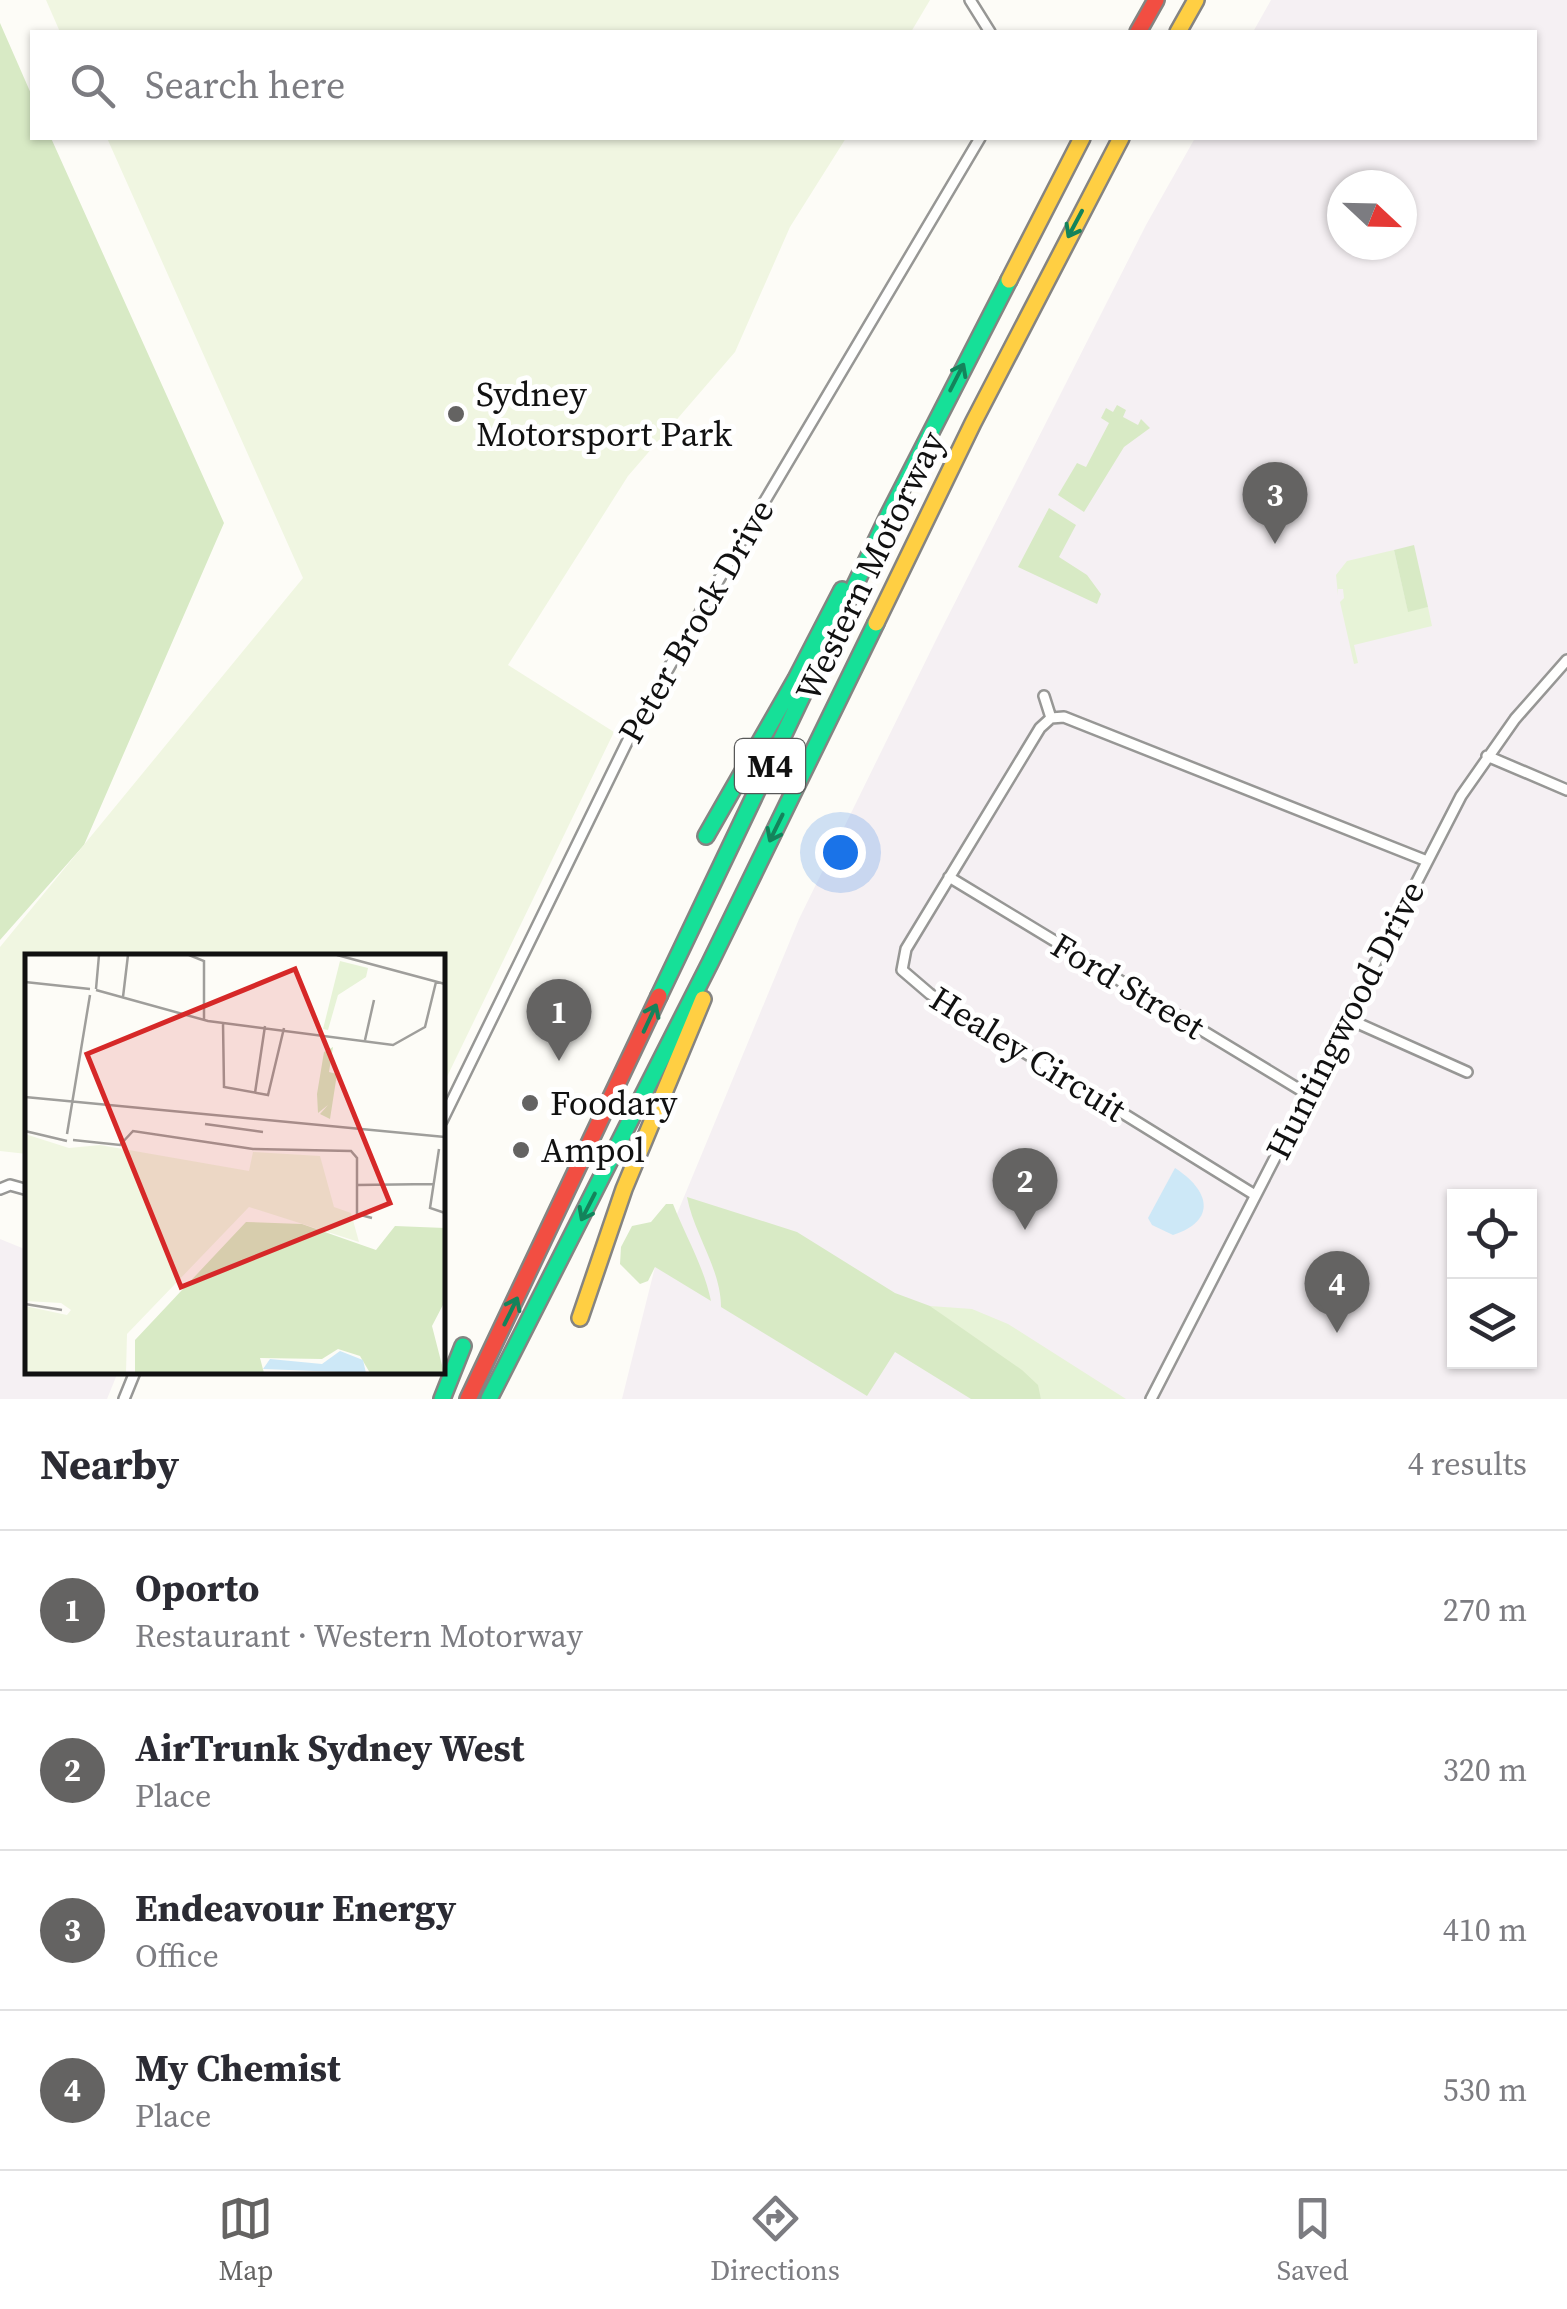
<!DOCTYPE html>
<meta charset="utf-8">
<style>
:root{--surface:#fff;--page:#f2f2f3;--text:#2b2b33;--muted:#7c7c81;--line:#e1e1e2;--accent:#646362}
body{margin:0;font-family:"Source Serif 4",serif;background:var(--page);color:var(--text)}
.controls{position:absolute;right:30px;bottom:30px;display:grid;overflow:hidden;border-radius:0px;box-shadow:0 2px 8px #0004}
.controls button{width:90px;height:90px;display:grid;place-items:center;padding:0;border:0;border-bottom:2px solid var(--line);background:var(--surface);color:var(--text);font:50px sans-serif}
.compass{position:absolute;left:1327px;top:170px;width:90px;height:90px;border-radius:50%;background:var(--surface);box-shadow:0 2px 8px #0004;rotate:112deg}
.you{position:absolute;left:840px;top:852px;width:35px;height:35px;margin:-25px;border:8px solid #fff;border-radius:50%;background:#1a73e8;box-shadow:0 0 0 15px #1a73e833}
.badge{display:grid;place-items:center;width:65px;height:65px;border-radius:50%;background:var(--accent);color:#fff;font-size:32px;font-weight:700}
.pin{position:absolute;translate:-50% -82px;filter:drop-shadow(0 2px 5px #0008)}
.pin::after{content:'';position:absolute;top:52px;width:35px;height:30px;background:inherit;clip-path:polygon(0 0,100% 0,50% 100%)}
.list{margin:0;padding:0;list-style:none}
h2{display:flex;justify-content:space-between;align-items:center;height:130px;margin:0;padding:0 40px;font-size:42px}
h2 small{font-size:32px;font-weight:400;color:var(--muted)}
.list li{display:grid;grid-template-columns:65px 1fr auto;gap:30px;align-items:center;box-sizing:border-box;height:160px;padding:0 40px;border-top:2px solid var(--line)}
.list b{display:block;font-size:38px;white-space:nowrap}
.list p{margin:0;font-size:32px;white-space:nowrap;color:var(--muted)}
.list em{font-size:32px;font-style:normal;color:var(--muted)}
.icon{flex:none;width:55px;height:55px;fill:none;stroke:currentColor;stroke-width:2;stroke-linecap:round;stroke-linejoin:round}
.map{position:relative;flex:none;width:1567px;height:1399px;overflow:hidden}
.search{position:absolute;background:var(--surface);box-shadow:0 2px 8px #0004;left:30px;right:30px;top:30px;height:110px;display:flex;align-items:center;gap:25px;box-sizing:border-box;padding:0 35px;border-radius:0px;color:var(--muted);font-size:38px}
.sheet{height:770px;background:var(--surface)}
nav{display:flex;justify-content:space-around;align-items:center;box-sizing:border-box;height:140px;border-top:2px solid var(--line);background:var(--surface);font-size:28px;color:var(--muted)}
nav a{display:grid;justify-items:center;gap:5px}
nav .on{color:var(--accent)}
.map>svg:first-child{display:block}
</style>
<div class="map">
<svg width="1567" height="1399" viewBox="0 0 1567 1399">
<rect width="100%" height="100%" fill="#fdfcf7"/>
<path fill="#f5f0f3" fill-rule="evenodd" d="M1271,0H1567V1399H622L655,1267L799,919L936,640L1146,225L1195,138H1534V32H1253ZM1342,185H1402V245H1342ZM1454,1196H1530V1362H1454Z
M0,1239L27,1250L28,1372H118L107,1399H0Z"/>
<path fill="#e7f3d7" d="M1394,550L1408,611L1428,607L1432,626L1354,645L1358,663L1354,664L1340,602L1344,598L1343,589H1338V595L1336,575L1347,561Z
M930,1306L972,1309L1008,1324L1126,1399H1041L1037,1385Z"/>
<path fill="#d8eac5" d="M0,23L32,96V138H51L224,523L84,845L0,940Z
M1117,405L1126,410L1123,417L1138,425L1141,419L1150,428L1124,447L1084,512L1058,495L1077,463L1086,467L1109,423L1101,418L1106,408L1113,412Z
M1049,508L1076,525L1059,557L1087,575L1101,594L1097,604L1018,567Z
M1414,545L1428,607L1408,612L1394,550Z
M687,1197L797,1232L895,1293L930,1306L1022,1370L1038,1385L1041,1399H971L895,1352L867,1396L721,1307C721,1269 694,1234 687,1197Z
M666,1204H673C686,1237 704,1267 711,1301L655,1267L648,1281L640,1284L620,1264L621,1247L632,1226L651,1222Z"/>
<path fill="#f0f6e1" d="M46,0H930L911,32H60Z
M107,138H846L790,227L735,352L628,476L508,665L614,732L443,1085L442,956H28L27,1154L0,1151V947L303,578Z"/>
<path fill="#cde8f7" d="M1175,1168C1209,1190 1218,1220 1173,1235L1152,1225L1148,1218Z"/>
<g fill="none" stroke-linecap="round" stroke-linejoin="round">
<g stroke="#979795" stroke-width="14">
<path id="street" d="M970,0L990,32
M1044,696L1051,718
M1487,756L1567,790
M949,877L1307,1094
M1346,1018L1467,1072
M442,1121L630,736L734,553L980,138
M0,1189L10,1185L28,1190
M1255,1195L930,994L902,970L906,949L1040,728L1051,718L1064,717L1427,861
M124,1399L135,1372
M1151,1399L1461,796L1515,719L1567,660"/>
</g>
<g stroke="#858482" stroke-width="20">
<path id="fast" d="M706,836L796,679L842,590
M659,996L888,516L1009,280
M442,1399L463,1346
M489,1399L710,963L876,623"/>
</g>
<g stroke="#858482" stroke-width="20">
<path id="slow" d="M1178,32L1196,0
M1009,280L1082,138
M876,623L973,423L1121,138
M580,1318L624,1189L703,999"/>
</g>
<g stroke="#858482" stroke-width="20">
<path id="jam" d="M1138,32L1156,0
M468,1399L659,996"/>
</g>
<use href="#street" stroke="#fffffe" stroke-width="9"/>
<use href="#fast" stroke="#16e098" stroke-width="15"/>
<use href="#slow" stroke="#ffcf43" stroke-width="15"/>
<use href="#jam" stroke="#f24e42" stroke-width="15"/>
</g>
<defs><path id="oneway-shaft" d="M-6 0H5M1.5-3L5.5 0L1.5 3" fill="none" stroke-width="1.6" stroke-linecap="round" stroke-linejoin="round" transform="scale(2.5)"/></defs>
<g stroke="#14835b">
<use href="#oneway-shaft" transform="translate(1075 224) rotate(118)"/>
<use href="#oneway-shaft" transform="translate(957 377) rotate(-63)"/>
<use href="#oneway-shaft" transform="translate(776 828) rotate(116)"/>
<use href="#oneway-shaft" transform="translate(650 1018) rotate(-65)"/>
<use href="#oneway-shaft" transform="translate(588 1207) rotate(117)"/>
<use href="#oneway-shaft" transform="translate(511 1311) rotate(-64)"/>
</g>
<g fill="#646362" stroke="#fff" stroke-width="4">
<circle cx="456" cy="414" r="10"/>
<circle cx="530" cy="1103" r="10"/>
<circle cx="521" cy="1150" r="10"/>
</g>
<g text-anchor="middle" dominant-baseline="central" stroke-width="10" stroke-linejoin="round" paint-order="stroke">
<rect fill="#fff" stroke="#585858" stroke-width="2.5" x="735" y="739" width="70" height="54" rx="8"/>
<g font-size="32" font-weight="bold" fill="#111">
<text x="770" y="766">M4</text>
</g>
<g font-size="35" fill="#111" stroke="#fff" text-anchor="start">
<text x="476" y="394">Sydney<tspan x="476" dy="40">Motorsport Park</tspan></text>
<text x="550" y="1103">Foodary</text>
<text x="541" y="1150">Ampol</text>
</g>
<g font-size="35" fill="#111" stroke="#fff">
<text transform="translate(870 566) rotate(-64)">Western Motorway</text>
<text transform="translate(696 621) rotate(-60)">Peter Brock Drive</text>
<text transform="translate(1128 986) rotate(31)">Ford Street</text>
<text transform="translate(1345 1020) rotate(-63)">Huntingwood Drive</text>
<text transform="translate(1028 1054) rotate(32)">Healey Circuit</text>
</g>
</g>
<g transform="translate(25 954)">
<rect width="420" height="420" fill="#fdfcf7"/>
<path d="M315,7L343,14L341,23L313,41L303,76L298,75Z" fill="#e7f3d7"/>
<path d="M308,93L304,118L312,120L305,165L295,160L303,151L293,159L292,140L299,98ZM221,268L277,270L351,296L370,272L420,274V347L407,372L419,419H345L335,402L313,395L297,405L235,404L239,419H110V386Z" fill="#d8eac5"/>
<path d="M0,180L44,194L75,191L224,217L228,198L295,202L309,253L326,259L334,288L224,253L102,380L101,419H0V352L42,361L46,356L36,349L0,347Z" fill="#f0f6e1"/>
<path d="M315,397L338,406L341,419L238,415L245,405L297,410Z" fill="#cde8f7"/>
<path fill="none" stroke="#9f9e9b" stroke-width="2.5" d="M164,1L179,7V66M312,1L420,30M0,28L65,35M71,35L74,1M71,36L183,67L368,91L400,73L411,28M98,43L103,1M198,69L199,133L243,141L259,74M340,86L349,46M230,139L240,72M0,143L420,183M180,170L238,178M0,177L42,187M42,180L65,41M48,186L95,191L108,177L228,195L326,197L332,204V260L347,264M414,195L405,254L420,259M332,231L408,230M0,350L37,356"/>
<path fill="#d62828" fill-opacity="0.15" stroke="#d62828" stroke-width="5" d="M270,15L365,249L156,333L62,100Z"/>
<rect width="420" height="420" fill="none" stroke="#111" stroke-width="5"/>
</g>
</svg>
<div class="controls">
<button><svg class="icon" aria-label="locate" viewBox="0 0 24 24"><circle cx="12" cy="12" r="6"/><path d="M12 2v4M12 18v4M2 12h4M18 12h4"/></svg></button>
<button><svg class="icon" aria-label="layers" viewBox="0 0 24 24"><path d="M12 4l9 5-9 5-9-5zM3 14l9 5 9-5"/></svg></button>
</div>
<svg class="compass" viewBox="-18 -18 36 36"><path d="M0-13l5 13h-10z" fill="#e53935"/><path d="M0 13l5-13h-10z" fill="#7c7c81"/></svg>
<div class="you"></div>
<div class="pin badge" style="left:559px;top:1061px">1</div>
<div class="pin badge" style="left:1025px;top:1230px">2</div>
<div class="pin badge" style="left:1275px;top:544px">3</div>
<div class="pin badge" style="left:1337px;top:1333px">4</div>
<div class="search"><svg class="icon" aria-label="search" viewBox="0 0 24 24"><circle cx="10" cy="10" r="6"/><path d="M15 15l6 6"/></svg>Search here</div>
</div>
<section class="sheet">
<h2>Nearby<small>4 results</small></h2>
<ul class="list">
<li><span class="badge">1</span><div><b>Oporto</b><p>Restaurant · Western Motorway</p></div><em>270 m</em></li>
<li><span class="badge">2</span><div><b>AirTrunk Sydney West</b><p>Place</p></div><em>320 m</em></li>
<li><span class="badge">3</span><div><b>Endeavour Energy</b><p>Office</p></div><em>410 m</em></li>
<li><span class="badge">4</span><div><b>My Chemist</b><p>Place</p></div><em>530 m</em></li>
</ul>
</section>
<nav>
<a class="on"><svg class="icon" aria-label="map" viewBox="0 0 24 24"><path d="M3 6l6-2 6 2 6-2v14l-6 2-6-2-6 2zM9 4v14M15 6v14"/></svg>Map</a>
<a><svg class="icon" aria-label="directions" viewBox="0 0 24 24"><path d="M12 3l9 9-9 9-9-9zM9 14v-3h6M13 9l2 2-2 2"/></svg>Directions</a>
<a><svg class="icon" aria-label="saved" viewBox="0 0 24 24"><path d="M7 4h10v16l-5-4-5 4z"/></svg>Saved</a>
</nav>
